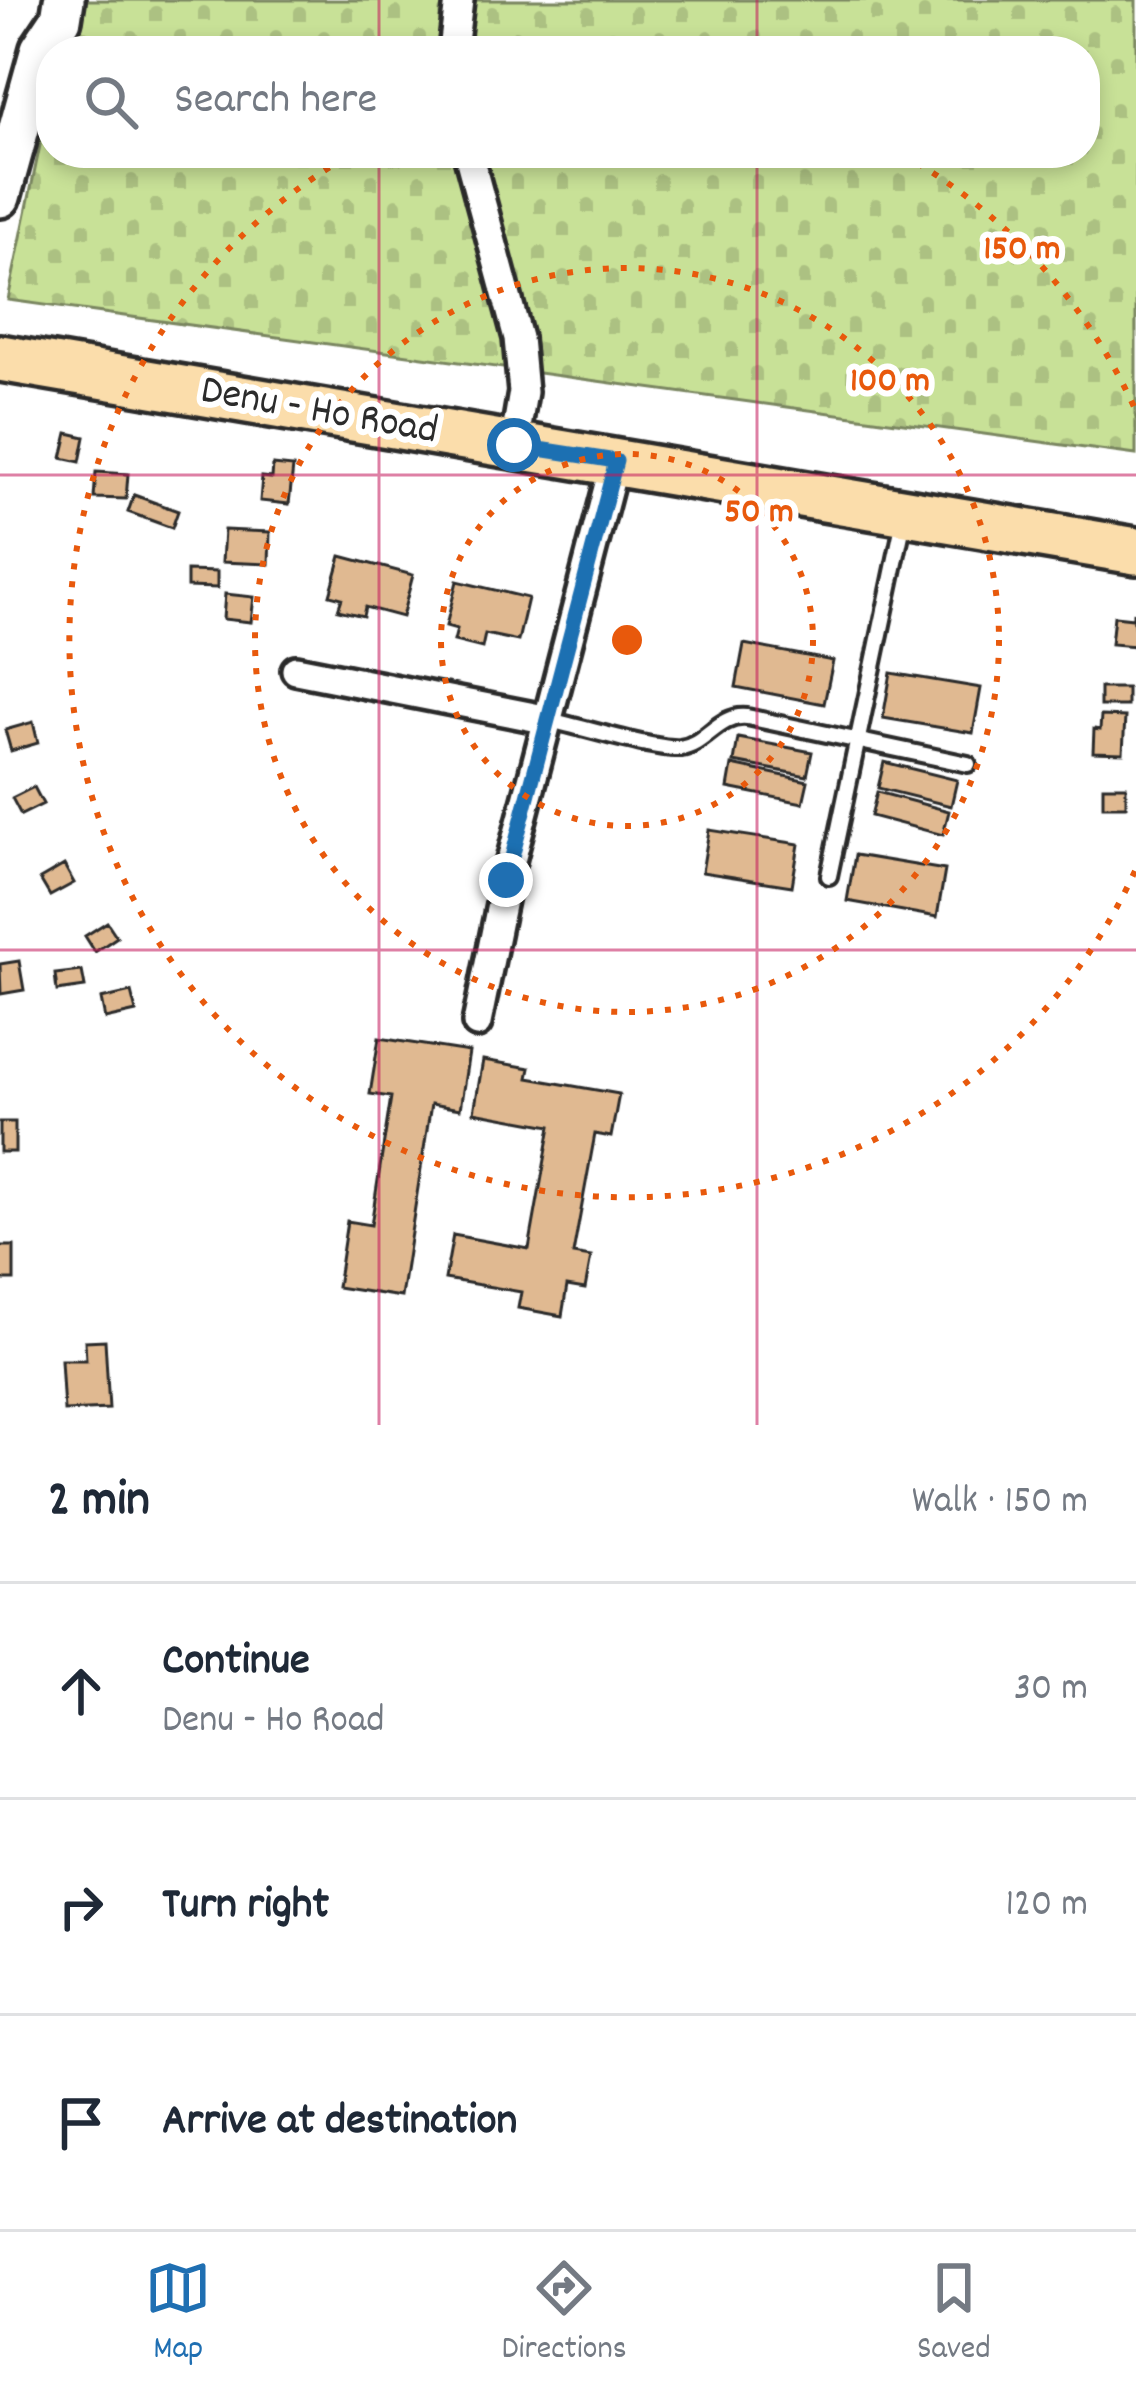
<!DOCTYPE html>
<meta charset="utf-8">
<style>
:root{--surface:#fff;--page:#f6f6f7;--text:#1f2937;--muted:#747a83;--line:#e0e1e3;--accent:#1f6fb2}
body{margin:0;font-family:Dekko,sans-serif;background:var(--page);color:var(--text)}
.stop{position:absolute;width:36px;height:36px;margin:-27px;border:9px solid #1f6fb2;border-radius:50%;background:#fff}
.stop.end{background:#1f6fb2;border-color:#fff;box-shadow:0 3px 12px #0008}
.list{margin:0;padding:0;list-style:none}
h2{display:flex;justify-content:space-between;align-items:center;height:156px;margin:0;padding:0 48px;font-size:51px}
h2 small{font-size:39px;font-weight:400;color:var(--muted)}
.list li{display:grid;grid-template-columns:78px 1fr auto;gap:36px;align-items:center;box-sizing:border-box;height:216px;padding:0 48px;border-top:3px solid var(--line)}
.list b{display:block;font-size:45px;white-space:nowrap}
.list p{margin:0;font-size:39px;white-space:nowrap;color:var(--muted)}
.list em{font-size:39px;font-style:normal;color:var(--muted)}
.icon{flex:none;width:66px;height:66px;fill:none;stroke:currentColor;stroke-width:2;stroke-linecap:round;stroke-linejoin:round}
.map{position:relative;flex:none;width:1136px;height:1425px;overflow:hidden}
.search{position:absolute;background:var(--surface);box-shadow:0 6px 18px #0003;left:36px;right:36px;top:36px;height:132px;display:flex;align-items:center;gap:30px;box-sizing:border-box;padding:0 42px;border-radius:48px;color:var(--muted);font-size:45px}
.sheet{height:804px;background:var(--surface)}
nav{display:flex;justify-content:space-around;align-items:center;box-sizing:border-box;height:168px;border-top:3px solid var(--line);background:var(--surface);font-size:33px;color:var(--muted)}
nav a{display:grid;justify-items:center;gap:6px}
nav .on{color:var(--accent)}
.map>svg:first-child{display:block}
</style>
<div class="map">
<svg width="1136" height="1425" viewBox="0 0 1136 1425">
<defs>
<pattern id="cemetery-stones" width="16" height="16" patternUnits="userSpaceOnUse" patternTransform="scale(3)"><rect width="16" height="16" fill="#c8e197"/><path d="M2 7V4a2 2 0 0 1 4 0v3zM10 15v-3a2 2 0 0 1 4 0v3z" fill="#acc182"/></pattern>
</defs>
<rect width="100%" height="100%" fill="#fff"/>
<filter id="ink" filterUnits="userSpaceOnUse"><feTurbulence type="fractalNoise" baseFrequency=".00833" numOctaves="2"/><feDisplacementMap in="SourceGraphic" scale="24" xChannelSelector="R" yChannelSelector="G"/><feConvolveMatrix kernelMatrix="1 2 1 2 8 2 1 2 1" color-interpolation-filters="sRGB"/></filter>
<g filter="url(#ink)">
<path fill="url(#cemetery-stones)" stroke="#7a8661" stroke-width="3" d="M70,0H1136V455L8,300L51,92V153H1085V51H59Z"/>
<path fill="#e0b991" stroke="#2b2b2b" stroke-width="3" d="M68,433L85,437L80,462L62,458Z
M273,465L293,467L289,504L260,501L262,477L272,478Z
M96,472L128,474L126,499L94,498Z
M134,495L178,511L172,528L128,512Z
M224,530L270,532L269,564L222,562Z
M341,556L413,575L402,617L365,607L363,616L338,610L342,598L330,595Z
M187,571L217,572V588L187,587Z
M457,581L528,598L518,641L485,634L482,648L454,641L457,629L446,626Z
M225,594L254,597L251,622L223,619Z
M1133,612L1136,646L1111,644L1114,616L1133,618Z
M744,644L833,661L824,704L736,687Z
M891,673L981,688L973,733L883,718Z
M1100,688H1127V706H1100Z
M1101,716L1125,717L1123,753L1093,752L1094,729L1100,730Z
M33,722L38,743L11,751L5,730Z
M738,738L812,752L807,776L734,762Z
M884,762L957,780L951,806L878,788Z
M732,765L808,781L803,803L728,788Z
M1103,786H1126V806H1103Z
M34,787L43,804L21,815L12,798Z
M877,792L949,811L943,835L871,816Z
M709,830L799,844L792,886L702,872Z
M855,855L945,870L937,917L847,901Z
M64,865L74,883L50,896L40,879Z
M107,922L117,937L95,952L85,936Z
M19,961L24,990L1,994L0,964Z
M82,971L85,987L57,991L55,974Z
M131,992L136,1012L105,1019L101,999Z
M379,1038L469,1052L460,1109L431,1104L401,1297L337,1287L347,1221L371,1225L391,1097L370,1094Z
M483,1060L530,1068L528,1078L619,1094L611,1137L595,1134L573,1254L591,1257L585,1289L567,1286L562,1316L518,1308L521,1292L445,1279L453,1235L529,1249L551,1126L474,1112Z
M0,1122H15V1152H0Z
M0,1246H14V1280H0Z
M105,1340L109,1409L64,1411L61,1360H86L85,1341Z"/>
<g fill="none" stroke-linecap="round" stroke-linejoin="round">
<g stroke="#2b2b2b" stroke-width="22">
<path id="lane" d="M549,720C578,726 655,750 680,748C706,745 718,714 747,717L968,764
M829,876L904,520"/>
</g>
<g stroke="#2b2b2b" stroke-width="36">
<path id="street" d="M453,51L459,0
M468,153L518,338L523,392L514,445
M296,670L549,720
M477,1023L506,880L615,461"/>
</g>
<g stroke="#2b2b2b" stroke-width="48">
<path id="secondary" d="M0,197L41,49L61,19L64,0"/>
</g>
<g stroke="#2b2b2b" stroke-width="54">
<path id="primary" d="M0,358C378,425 757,487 1136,551"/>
</g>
<use href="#lane" stroke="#fff" stroke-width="14"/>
<use href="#street" stroke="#fff" stroke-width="27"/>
<use href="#secondary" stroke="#fff" stroke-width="39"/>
<use href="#primary" stroke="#fbddab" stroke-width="45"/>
</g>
</g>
<g fill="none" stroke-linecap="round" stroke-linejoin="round" filter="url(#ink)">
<path stroke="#1f6fb2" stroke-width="15" d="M506,880L616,461L514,445"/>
</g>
<path fill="none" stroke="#c2185b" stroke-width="3" stroke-opacity="0.55" d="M379,0V51M757,0V51M379,153V1425M757,153V1425M0,475H1136M0,950H1136"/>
<g fill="none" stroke="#e8590c" stroke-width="6" stroke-dasharray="6 12">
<circle cx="627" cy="640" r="186"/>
<circle cx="627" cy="640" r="372"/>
<path d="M1135 871A558 558 0 1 1 352 154M902 154A558 558 0 0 1 1135 409"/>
</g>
<g text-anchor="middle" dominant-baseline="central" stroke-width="12" stroke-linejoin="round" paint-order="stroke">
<g font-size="42" fill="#2b2b2b" stroke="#fff">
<text transform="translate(319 413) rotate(10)">Denu - Ho Road</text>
</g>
</g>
<circle cx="627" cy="640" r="18" fill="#e8590c" stroke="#fff" stroke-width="6"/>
<g font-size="36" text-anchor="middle" font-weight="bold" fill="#e8590c" stroke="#fff" stroke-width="12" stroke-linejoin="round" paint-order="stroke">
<text x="1022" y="258">150 m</text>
<text x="890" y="390">100 m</text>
<text x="759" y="521">50 m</text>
</g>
</svg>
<div class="stop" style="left:514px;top:445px"></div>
<div class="stop end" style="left:506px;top:880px"></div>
<div class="search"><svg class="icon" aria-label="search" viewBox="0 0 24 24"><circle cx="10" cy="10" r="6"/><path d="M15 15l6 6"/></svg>Search here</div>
</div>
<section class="sheet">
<h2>2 min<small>Walk · 150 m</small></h2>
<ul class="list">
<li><svg class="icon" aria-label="ahead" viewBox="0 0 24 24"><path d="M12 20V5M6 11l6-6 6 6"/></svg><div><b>Continue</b><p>Denu - Ho Road</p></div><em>30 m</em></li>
<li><svg class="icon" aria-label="right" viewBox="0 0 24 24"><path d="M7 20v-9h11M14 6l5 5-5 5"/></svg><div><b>Turn right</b></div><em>120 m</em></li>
<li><svg class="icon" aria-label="arrive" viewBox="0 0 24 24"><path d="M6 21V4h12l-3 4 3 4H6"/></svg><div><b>Arrive at destination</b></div></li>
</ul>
</section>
<nav>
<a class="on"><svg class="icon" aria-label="map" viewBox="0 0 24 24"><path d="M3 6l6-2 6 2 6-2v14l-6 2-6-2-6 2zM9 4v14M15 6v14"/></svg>Map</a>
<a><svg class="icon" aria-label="directions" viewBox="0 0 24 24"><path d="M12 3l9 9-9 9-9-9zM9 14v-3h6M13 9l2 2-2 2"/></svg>Directions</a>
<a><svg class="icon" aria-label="saved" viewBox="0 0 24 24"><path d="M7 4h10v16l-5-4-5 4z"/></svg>Saved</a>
</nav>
